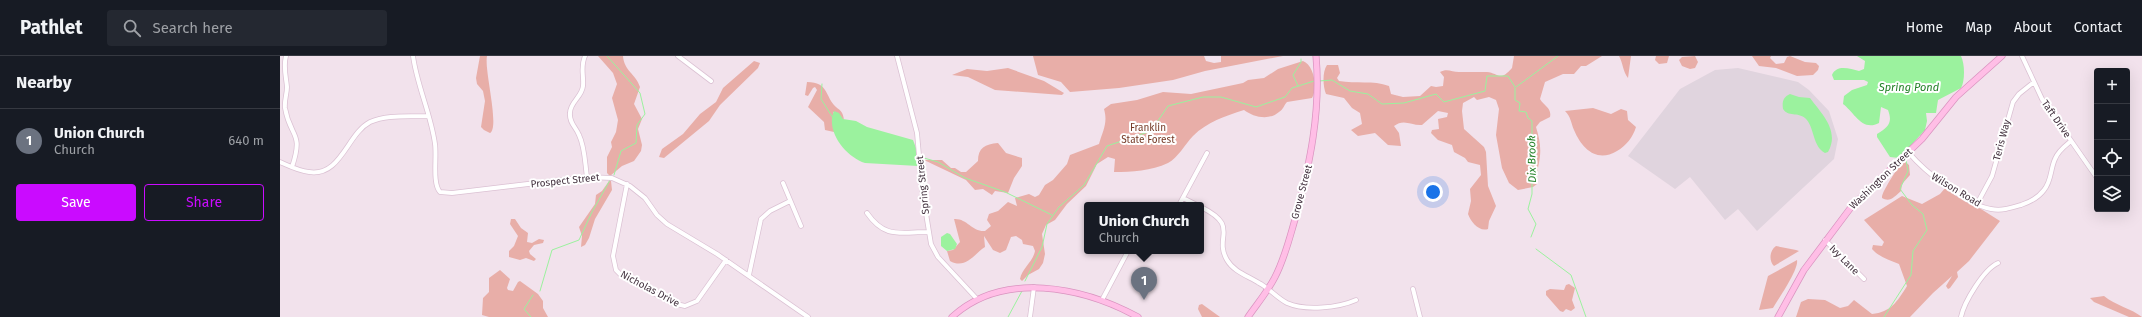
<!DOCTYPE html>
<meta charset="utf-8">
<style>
:root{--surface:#171b24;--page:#242831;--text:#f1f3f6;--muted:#9ea1a6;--line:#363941;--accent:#ca0bff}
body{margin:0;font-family:"Fira Sans",sans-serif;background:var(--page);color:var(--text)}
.controls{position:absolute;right:12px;top:12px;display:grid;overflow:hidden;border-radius:4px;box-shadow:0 4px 16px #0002}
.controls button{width:36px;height:36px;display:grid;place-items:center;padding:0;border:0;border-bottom:1px solid var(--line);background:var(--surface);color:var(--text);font:20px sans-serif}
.you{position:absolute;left:1153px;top:136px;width:14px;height:14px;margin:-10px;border:3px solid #fff;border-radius:50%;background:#1a73e8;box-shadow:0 0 0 6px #1a73e833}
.badge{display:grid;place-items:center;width:26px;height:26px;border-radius:50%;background:var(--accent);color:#fff;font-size:13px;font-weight:700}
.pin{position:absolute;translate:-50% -33px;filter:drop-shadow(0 1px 2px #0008)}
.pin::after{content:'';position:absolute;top:21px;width:14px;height:12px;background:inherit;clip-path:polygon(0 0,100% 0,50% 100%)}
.popup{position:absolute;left:804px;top:146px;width:120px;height:52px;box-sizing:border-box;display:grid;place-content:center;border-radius:4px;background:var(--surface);filter:drop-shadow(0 1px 3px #0005);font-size:13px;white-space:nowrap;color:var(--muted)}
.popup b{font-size:15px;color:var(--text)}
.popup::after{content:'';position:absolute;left:50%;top:100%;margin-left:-8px;border:8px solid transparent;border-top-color:var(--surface)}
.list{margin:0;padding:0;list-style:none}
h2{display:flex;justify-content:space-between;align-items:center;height:52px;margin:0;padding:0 16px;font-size:17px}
h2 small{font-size:13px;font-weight:400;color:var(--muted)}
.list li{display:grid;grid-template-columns:26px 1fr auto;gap:12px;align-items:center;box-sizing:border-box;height:64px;padding:0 16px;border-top:1px solid var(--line)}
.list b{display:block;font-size:15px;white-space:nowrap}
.list p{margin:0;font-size:13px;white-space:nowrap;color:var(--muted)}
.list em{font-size:13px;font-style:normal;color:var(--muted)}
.actions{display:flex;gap:8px;padding:12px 16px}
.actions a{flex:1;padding:9px 0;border:1px solid var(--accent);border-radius:4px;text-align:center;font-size:14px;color:var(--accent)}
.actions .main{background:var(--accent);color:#fff}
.icon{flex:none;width:22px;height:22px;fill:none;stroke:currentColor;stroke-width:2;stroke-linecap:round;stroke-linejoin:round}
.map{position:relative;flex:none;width:1862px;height:261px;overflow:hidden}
header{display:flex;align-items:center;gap:24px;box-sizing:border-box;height:56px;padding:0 20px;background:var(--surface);border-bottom:1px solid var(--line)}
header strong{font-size:19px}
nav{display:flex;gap:22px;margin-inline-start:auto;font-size:14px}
.search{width:280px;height:36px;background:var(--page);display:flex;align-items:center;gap:10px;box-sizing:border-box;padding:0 14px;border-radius:4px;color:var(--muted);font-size:15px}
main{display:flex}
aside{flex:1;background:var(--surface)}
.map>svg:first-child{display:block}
</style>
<header>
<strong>Pathlet</strong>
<div class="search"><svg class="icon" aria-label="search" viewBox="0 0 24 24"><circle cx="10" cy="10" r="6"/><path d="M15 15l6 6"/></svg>Search here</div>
<nav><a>Home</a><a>Map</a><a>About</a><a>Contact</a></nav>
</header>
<main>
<aside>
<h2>Nearby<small></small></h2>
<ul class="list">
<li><span class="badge" style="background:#6b7280">1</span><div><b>Union Church</b><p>Church</p></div><em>640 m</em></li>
</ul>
<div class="actions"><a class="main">Save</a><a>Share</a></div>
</aside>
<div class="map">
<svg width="1862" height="261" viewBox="0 0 1862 261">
<rect width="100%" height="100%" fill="#f2e2ec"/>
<path fill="#e0d4de" d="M1458,12L1518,26L1529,34L1549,55L1558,83L1554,103L1477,175L1458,153L1445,164L1410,121L1395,133L1348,100L1400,33L1435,14Z"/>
<path fill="#e8aea8" d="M200,0H207C204,14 220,71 210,77L204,74L201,71L205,45L203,35L197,28L196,22Z
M318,0H343C344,15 356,18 360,31L354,48L362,63L358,73L362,89L361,95L354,105L342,110L330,120L327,117V101L332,91L331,86L336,76L338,64L332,42L337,28L333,17Z
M753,0H924L926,5L934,7L941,6V0H1003L925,15L893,24L839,32L790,36L781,26L758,19Z
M1234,0H1322L1306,10H1301L1294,18H1283L1265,26L1260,43C1264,50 1272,52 1270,61L1260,66L1256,71C1259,81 1261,89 1260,100C1259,110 1256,116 1257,128L1253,131L1238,134L1229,127L1222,112L1216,79L1219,53L1216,44L1209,41L1197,44L1194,41L1183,47L1182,55L1184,73L1204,91L1206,96L1208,130L1216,150L1209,165L1208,173C1199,176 1191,166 1188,158L1191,145L1190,133L1201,119L1200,109L1188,106L1185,102L1174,96L1172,89L1158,84L1151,77L1152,74L1159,73L1158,63L1167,61L1168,57L1158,55L1142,69C1132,70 1124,62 1114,70L1119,77L1121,90L1108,89L1095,77L1078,80L1071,74L1082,68L1080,57L1072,52L1064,42L1046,38C1043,31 1042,16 1047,9H1058L1060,17L1057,22L1059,25C1076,28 1093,24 1109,30L1111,38L1123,41L1140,40L1151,30L1156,31L1163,30L1164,21L1160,16C1167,12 1172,16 1179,16C1188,16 1197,16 1207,16C1218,17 1220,26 1232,12Z
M1339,0H1351L1348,22C1343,16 1343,7 1339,0Z
M1376,0H1389L1387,7L1379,8L1375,4Z
M1415,0L1418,6L1415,12L1410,13L1402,10L1399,4L1402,1Z
M1472,0H1491L1490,2L1496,8L1504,7L1507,1L1510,0L1525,6L1536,7L1539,10L1538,14L1533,19L1517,20L1496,12L1479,10Z
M474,5L480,7L478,12L440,49L429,65L384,102L379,101L382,93L403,78L420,58L436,46L443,32Z
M1023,5C1034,9 1038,32 1032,42L1007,46C1004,49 1003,54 999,56C989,65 973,61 964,54C945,60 927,66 913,80C905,88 898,102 888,107C871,115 852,116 834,116L835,103L828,101L817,108L806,130L787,148L775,164L766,169L762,178L765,198L763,207L759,213L748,219L742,225L740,223C742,212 753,206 755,195L753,190L743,188L742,184L736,180L731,181L726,194L720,197L713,194L704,180L705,191C695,197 686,214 670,205L667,195L673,194L680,186L674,163C687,162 692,176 705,175L711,170L707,164L709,158L718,155L728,146L737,150L735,142L749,138L755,141L759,139L765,129L773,124L787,108L790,99L819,88C823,74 828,67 824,53L831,48L857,44L883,36L911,38L963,27L968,24L984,22L998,13Z
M728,12L764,25L784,37L782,39L715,34L688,21L672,19L687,13L707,15Z
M527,26C549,26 545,41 556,51C561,55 563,56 564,64L553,56L554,76L545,74L544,66L528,51L537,34L535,31L533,32L528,40L525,39Z
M1313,52L1331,58L1341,53L1347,55L1348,64L1356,71C1353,81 1346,90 1337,95C1317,107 1302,93 1294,74C1291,67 1291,61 1285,55Z
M718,87L726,97L742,102V110L734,122L728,137L715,135L712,139L703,133L695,134L686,124L644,104H662L671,112H675L681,116H686L698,105C698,92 705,88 718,87Z
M1623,104L1629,109L1630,119L1622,128L1621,135C1615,140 1610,147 1602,142C1601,136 1619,111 1623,104Z
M329,125H331L332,134L315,163L309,182L305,189L301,191L302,180L299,171L315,148L316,139L322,135Z
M1666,131L1720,165L1689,205L1677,216L1678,221L1670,232L1668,233L1666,230L1672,220L1653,237L1630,261H1516L1521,246L1528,243L1545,244L1560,252L1568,250L1574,244L1592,258C1611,256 1617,246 1627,230L1619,208C1609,204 1599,201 1592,193L1593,189L1602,190L1604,186L1584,164L1622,140L1642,148L1660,138Z
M231,163H235L241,172L248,177L247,186L252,187L259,183L264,184L263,187L254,189L249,195L250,198L256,203L254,205L246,202L240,204L229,201V195L234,190L238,180L230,168Z
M1496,190L1516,194L1519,195L1494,210C1489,205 1489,195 1496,190Z
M1517,204C1519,213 1499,242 1493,252L1479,254L1488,220Z
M220,214L230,223L227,232L228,234L233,235L238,226L240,225L258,238L263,245V252L268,261H209L202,259L203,242L209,236V222Z
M1289,228L1295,232L1292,244L1295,252L1291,255L1286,253L1283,256L1280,255L1266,239V235L1270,233L1284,234L1286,229Z
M1824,240C1835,249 1852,253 1862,261H1849L1814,246L1810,242Z
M922,248L940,261H922L918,253L919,249Z"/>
<path fill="#9bf29e" d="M1577,0H1681C1685,8 1685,25 1681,32L1658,44L1656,57H1646L1647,65L1645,74L1619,102L1610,101L1597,81V78C1608,71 1613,67 1608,54L1601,51L1599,67C1582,76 1574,56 1563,48L1564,40L1572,34L1587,29L1588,26L1584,24H1554L1552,19C1557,8 1570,13 1579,15L1584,13L1585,5Z
M1510,38L1519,41L1530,42C1542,58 1560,75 1548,96L1545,97C1532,90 1535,71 1525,62C1518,56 1508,61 1503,53C1502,46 1503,41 1510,38Z
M554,55L559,57L563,63L576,65L587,71L633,84L636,92L638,110L585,107C566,101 545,75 554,55Z
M667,177L670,178L677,188L675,193L667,195L661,190V181Z"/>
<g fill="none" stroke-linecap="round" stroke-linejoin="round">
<path stroke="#9bf29e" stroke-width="1" d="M327,0L360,37L365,58L357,69L356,87L341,95L334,119
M1039,25L1052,24L1070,35L1088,38L1102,48L1124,47L1156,38L1164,46L1205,35L1207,20H1228L1235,31
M542,28L541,43L553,62
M1018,30L1013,19L1021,6V3
M1236,31L1278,0
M1235,32V44L1240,47L1239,55L1246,56L1248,62L1252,65V138L1248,153L1256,168L1251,181
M644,102L658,106L685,122L725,136L772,159
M1256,193L1291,219L1306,261
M745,225L762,191L767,168L779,151L804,129L827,90L871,75L888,50L923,41H941L976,51L1005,41L1012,32L1034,25
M260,235L272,194L299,184L312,156L330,124
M251,261L244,253L253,239
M728,261L742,235
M1604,261L1631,219L1633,195L1647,174L1643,158L1632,149L1620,133L1628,115L1626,104"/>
<g stroke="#dbc1d3" stroke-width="5.5">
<path id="minor" d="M6,0C3,11 6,20 7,31C7,38 4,45 5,52C10,82 24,75 12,111
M133,0C137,30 151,58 155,88C157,101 152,127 160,136L172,137L307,121L332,122L350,130L365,142L377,159L387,168L437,198L528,261
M305,0C300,11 304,19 303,30C302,41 290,46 290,57C289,67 296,71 299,79C305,91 305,108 307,121
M398,0L431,25
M617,0L637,77L642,133L651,188L658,201L697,243
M1742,0L1762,43L1817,122
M1629,97C1645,116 1687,149 1711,153C1722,155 1731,152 1741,149C1750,146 1758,142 1764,134C1772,124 1770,114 1775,103C1778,95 1785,90 1791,85
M0,106C9,110 19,115 29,116C61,121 67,78 90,66C107,58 130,61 148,60
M503,127L521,170
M347,128L333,200L336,214L342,220L392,247L405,250L417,245L446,204
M903,142L917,149
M1697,148L1712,120L1733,46L1739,38L1754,26
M899,149L927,97
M921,151C961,171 933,180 947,204C954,216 968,220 979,227C989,232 997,242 1007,247C1025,255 1058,252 1076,244
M587,157C605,183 620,176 648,176
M1545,184L1584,223
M469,219L481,163L490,155L510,145
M1133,233L1140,261
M822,244L848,195
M750,261L754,231
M1681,261C1684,246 1704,213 1718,207"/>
</g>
<g stroke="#da94c0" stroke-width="7">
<path id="secondary" d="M672,261C723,214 803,231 858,261
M968,261C977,248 988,235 995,221C1005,202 1010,180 1016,160C1030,107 1041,55 1036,0
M1498,261L1524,214L1572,150L1642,83L1676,41L1722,0"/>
</g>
<use href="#minor" stroke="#fff" stroke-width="4"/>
<use href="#secondary" stroke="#ffbee6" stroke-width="5.5"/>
</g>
<g text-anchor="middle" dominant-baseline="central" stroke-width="4" stroke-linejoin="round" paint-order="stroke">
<g font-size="10" fill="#43323f" stroke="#fff">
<text transform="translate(1776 63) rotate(55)">Taft Drive</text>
<text transform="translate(1722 84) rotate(-75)">Teris Way</text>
<text transform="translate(1601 123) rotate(-44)">Washington Street</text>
<text transform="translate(285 125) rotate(-6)">Prospect Street</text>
<text transform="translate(643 129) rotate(-96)">Spring Street</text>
<text transform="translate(1676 134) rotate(31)">Wilson Road</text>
<text transform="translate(1022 136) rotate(-75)">Grove Street</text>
<text transform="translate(1564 204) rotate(45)">Ivy Lane</text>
<text transform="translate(370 233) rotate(28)">Nicholas Drive</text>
</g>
<g font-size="10" fill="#753925" stroke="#fff">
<text x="868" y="72">Franklin<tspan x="868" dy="12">State Forest</tspan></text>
</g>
<g font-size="11" font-style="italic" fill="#228127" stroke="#fff">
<text x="1629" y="31">Spring Pond</text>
<text transform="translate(1252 103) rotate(-91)">Dix Brook</text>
</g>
</g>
</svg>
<div class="controls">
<button>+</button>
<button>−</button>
<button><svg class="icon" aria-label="locate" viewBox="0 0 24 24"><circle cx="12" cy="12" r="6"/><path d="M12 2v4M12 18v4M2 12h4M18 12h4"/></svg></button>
<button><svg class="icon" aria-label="layers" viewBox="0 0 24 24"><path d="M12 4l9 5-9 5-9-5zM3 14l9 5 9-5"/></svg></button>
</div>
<div class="you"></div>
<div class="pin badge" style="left:864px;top:244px;background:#6b7280">1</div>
<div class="popup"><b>Union Church</b>Church</div>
</div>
</main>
